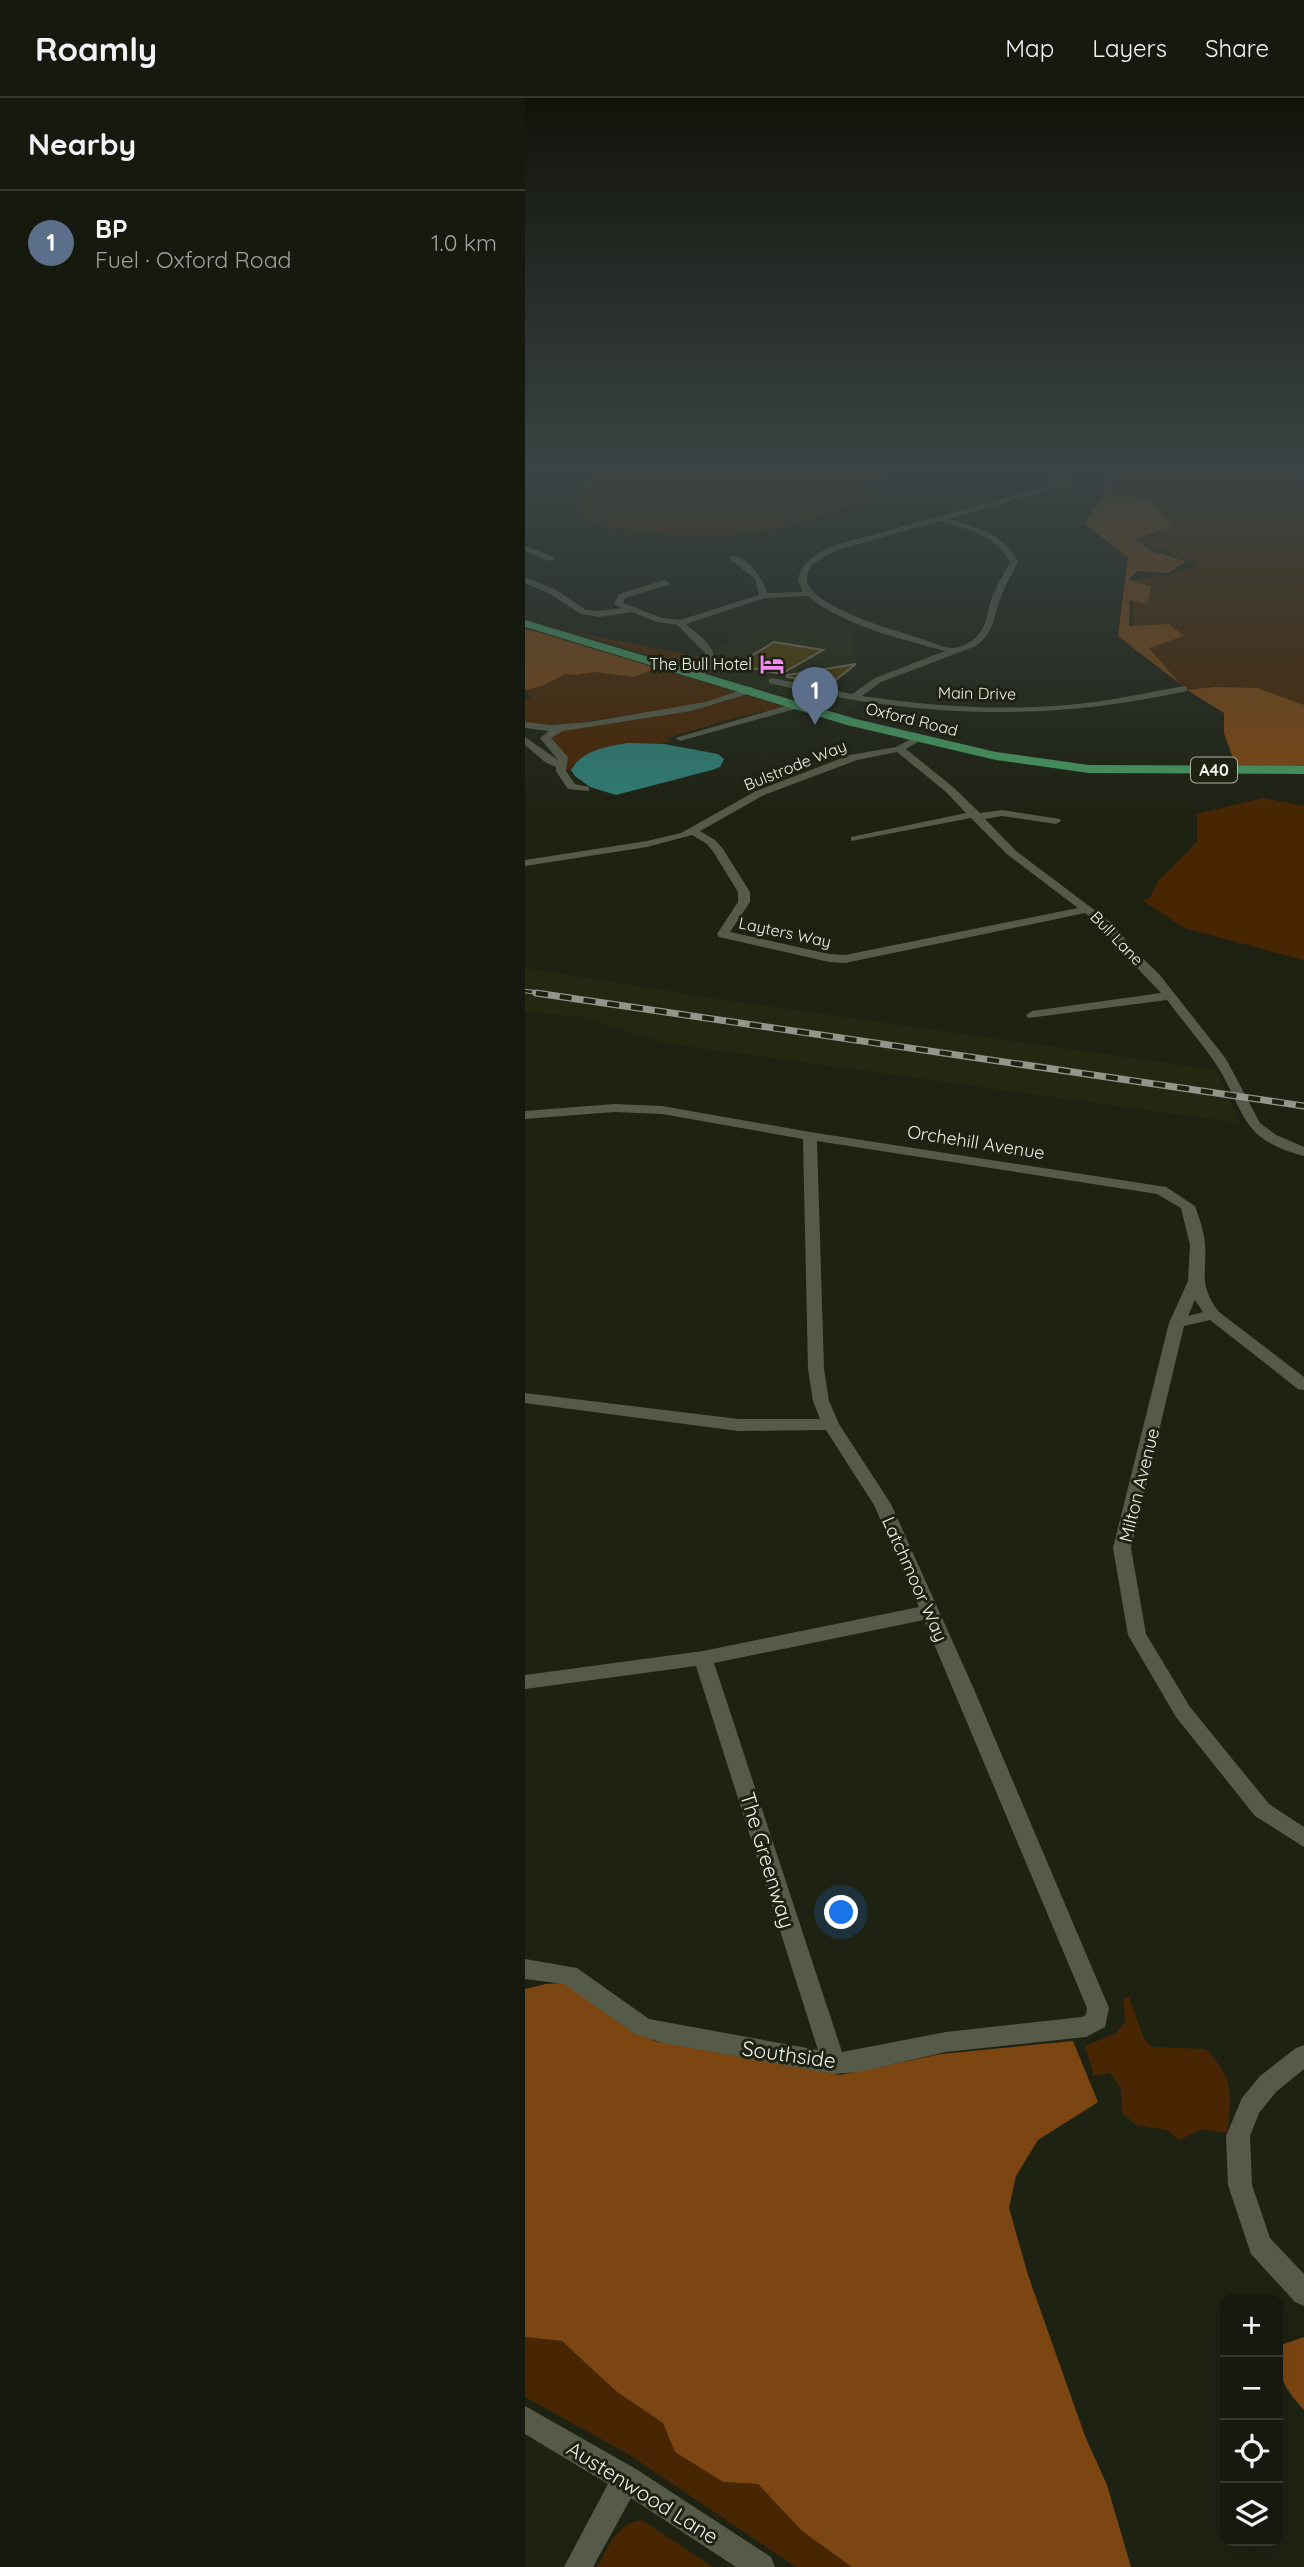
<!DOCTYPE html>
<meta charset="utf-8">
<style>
:root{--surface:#161a0e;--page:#23271c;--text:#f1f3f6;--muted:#9ea19e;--line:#35382e;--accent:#d93025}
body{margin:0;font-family:Quicksand,sans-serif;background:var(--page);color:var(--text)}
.controls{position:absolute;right:21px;bottom:21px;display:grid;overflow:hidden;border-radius:14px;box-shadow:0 7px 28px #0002}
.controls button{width:63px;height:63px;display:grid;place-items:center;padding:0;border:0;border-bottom:2px solid var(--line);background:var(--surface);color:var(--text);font:35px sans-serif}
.you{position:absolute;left:317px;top:1815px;width:24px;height:24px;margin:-18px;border:5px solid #fff;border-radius:50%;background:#1a73e8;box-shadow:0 0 0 10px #1a73e833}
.badge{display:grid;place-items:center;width:46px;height:46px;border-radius:50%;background:var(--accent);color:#fff;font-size:23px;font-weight:700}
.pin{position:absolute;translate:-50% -58px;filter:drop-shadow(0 2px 4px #0008)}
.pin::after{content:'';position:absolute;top:37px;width:24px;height:21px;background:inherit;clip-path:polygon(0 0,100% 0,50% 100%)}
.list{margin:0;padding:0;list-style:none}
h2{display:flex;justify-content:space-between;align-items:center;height:91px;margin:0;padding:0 28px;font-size:30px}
h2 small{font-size:23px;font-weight:400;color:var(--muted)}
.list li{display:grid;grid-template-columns:46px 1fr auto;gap:21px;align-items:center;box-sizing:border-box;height:105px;padding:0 28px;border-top:2px solid var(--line)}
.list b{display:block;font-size:26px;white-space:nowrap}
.list p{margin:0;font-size:23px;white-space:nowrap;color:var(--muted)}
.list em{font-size:23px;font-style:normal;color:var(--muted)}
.icon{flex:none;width:38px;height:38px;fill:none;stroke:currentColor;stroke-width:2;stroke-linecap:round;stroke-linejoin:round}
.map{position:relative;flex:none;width:779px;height:2469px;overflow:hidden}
header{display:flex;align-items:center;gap:42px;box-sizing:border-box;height:98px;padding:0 35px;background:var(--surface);border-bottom:2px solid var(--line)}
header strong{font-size:33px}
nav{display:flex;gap:38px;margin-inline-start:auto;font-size:24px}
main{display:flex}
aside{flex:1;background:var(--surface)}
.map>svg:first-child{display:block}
</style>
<header>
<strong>Roamly</strong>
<nav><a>Map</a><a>Layers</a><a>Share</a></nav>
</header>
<main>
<aside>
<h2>Nearby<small></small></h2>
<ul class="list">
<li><span class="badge" style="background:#5c6f8a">1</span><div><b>BP</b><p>Fuel · Oxford Road</p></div><em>1.0 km</em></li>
</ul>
</aside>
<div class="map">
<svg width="779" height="2469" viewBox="0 0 779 2469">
<rect width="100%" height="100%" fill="#1e2213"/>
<path fill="#222812" d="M234,526L328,533L330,565L325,575L296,596L339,604L316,615L157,568Z
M0,870L194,901L692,972L715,1025L139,945L58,919L0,914Z"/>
<path fill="#482603" d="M102,370H367L334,389L351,395C280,432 198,444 119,434C98,432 76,430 57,419L52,408L69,373H100Z
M613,370H779V607L733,590L662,592L607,541L608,482L641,478L673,467L609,441L623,402L580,395L584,372Z
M44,533L176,559L157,568Z
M132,570L208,593V596C174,607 142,611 107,616C70,622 38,630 0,625V601L6,600L0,592L17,588L39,576L53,577L69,574L108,579Z
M220,597L261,609L217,618L142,640L147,644L130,646L48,667L46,672H41L25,640L40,631L178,609Z
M738,700L779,708V862L659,830L617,802L625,800L633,783L672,744V716Z
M604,1899L619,1941L627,1949L681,1951C710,1982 707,1996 702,2035L678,2031L654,2042L642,2032L611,2027L597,2015L596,1991L585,1975L569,1978L560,1948L591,1935L601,1923L598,1901Z
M0,2239L36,2243L138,2325L150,2354L198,2384L233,2386L277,2433L327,2469H271L103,2356L0,2299Z
M117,2422L188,2469H72C83,2449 92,2425 117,2422Z"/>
<path fill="#7b4612" d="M580,395L623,402L647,428L610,441L626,453L661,463L643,475L612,473L603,482L626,488L622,506L605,502L604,528L644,526L659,538L624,550L655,586L593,538L603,459L559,426Z
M0,531L9,533L132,570L108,579L69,574L52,577L40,576L17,588L0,592Z
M689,589L733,590L779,607V669H711L699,635V615L662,592Z
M54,1884L129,1943L315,1977L416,1956L548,1943L573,2004L513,2042L491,2078L484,2110L503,2177L560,2338L582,2387L606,2469H327L277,2433L233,2386L198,2384L150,2354L138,2325L91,2293L37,2243L0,2239V1891L21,1886Z
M779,2239V2312C758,2288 753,2280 753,2248Z"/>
<path fill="#2f7c73" d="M102,645L139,646L193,656L199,661L195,669L187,672L91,697L65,689L50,678L46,672C57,652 82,649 102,645Z"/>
<path fill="#4d3c00" stroke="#76705d" stroke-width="2" d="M249,544L298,552L256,576L211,567Z
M331,566L304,587L262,579V577Z"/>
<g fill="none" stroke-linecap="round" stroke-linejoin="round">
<path fill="#565b49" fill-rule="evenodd" d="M514,370H524L545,378L547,385L424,421C451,429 480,436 493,464C487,476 480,487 476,499C467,521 471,532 451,548L356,584L337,598C405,608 473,613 542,607C581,604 620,595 659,588L662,589V593C517,625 388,619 244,585V581L247,580L327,596L350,580L420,553C374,540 321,529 283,498L240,500L161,526C175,539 195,549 188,571L172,581L167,578L181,568L180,555L152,527L132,524L107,514L74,519L56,516L25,496L0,485V480H3L31,492L61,512L74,513L97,510L89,506L94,496L140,482L144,485L143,487L100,500L98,505L137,520L155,522L234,497L230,481L206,462V458C224,459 238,480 242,495L278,494L273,482C276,464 292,456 307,448L539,384V381ZM415,423C441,431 472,437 485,464C479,475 473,486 468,497C461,514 463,533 445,544C442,546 434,549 430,550C420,551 404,543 394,540C372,533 278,507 282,479C283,465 302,457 313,452Z
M0,448L29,459L30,461L23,463L0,453Z
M226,589L231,592L229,594L166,613L38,633L26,640L43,659L41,673L50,686L64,689V693L43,691L31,673V669L20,664L0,647V639L33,662L15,640L24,633L0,630V624L26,627L64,624L180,604Z
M274,604L279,607L277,609L155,643L150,640Z
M390,639L398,641L381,651L428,689L455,715L477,712L535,721L536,723L531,726L477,718L460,721L491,753L588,826L607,850L634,876L701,961L735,1025L751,1037L779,1049V1058C712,1041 721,1011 689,963C674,942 657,922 642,902L503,920L501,917L507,913L636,895L599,856L580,830L560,815L320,865L304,864L194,839L192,836L213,804V794L189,755L182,746L167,737L122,749L0,768V762L122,743L156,735L231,693L325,657L371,649ZM372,654L420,693L441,715L326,739V743L446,720L483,757L553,810L320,857L304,856L205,834L225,804V794L198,751L190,742L175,733L239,697L332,662Z
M89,1006L137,1008L285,1034L641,1089L670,1108C674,1120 679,1132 680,1146C682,1175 673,1187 694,1214L779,1279V1292L773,1291L685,1222L659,1228L606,1450L621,1536L665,1609L744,1706L779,1729V1749L730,1718L651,1619L603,1537L588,1450L644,1225L663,1183L665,1147L656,1110L632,1096L292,1043L299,1271L304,1303L314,1326L366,1406L448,1589L584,1910L580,1929L561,1939L421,1954L333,1974L309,1976L138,1945L110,1936L39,1886L0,1881V1861L52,1870L124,1921L293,1952L171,1568L0,1591V1577L178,1553L394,1509L349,1407L301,1332L213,1333L0,1305V1295L213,1321H295L288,1303L283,1271L278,1041L137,1016L89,1014L0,1021V1013ZM670,1202L678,1214L663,1218ZM399,1522L562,1910L561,1917L557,1919L421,1934L317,1954L189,1565Z
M779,1947V1971L751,1994L734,2015L725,2038L727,2087L745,2140L779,2176V2208L770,2204L726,2156L703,2087L701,2038L717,2000L735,1978L771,1950Z
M0,2308L111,2371L246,2459L250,2469H211L106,2400L68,2469H39L83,2386L0,2336Z"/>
<path fill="#459660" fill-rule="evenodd" d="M0,522L331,621L471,654L564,667L779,668V676L564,675L471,662L322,627L0,529Z"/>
<g stroke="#93978b" stroke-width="4.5">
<path id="rail-far1" d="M0,893L23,896"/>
</g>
<g stroke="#93978b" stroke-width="7">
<path id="rail" d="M11,895L779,1008"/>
</g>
<use href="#rail-far1" stroke="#1e2213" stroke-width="2.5" stroke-dasharray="7" stroke-linecap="butt"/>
<use href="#rail" stroke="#1e2213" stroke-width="4.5" stroke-dasharray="12" stroke-linecap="butt"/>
</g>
<linearGradient id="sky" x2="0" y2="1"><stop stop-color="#10130a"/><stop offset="0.52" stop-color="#3b4444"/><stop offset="1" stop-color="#3b4444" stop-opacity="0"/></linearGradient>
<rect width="779" height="716" fill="url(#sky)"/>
<defs>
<g id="hotel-bare" transform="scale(1.89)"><path d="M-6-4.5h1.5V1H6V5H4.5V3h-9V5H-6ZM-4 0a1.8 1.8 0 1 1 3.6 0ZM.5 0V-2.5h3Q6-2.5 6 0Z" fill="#f28af3" stroke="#1e2213" stroke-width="2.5" paint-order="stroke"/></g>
</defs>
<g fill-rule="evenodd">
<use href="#hotel-bare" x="247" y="566"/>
</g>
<g text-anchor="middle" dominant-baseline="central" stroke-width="6" stroke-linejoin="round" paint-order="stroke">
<g font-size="16" fill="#eef2e7" stroke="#1e2213" text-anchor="end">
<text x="227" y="566">The Bull Hotel</text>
</g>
<g font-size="16" fill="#eef2e7" stroke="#1e2213">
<text transform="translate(452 595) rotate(1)">Main Drive</text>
<text transform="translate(387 621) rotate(14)">Oxford Road</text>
<text transform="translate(270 667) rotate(-22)">Bulstrode Way</text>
<text transform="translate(260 834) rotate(12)">Layters Way</text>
<text transform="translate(592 840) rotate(46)">Bull Lane</text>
</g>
<rect fill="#1e2213" stroke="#b0b4a7" stroke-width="2" x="666" y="659.5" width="46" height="25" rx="5"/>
<g font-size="16" font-weight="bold" fill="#eef2e7">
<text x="689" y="672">A40</text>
</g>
<g font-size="18" fill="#eef2e7" stroke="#1e2213">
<text transform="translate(451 1044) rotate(9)">Orchehill Avenue</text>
<text transform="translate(614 1387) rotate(-76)">Milton Avenue</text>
<text transform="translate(390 1481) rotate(66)">Latchmoor Way</text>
</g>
<g font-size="21" fill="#eef2e7" stroke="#1e2213">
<text transform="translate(243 1762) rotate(73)">The Greenway</text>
<text transform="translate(264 1956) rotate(8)">Southside</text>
<text transform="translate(118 2394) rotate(32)">Austenwood Lane</text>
</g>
</g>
</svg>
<div class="controls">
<button>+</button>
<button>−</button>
<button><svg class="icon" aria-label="locate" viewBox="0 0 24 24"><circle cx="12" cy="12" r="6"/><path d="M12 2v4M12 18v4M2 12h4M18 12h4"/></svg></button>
<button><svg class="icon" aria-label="layers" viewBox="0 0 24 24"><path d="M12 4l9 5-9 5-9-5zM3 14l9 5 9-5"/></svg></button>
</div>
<div class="you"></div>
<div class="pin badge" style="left:290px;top:627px;background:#5c6f8a">1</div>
</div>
</main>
